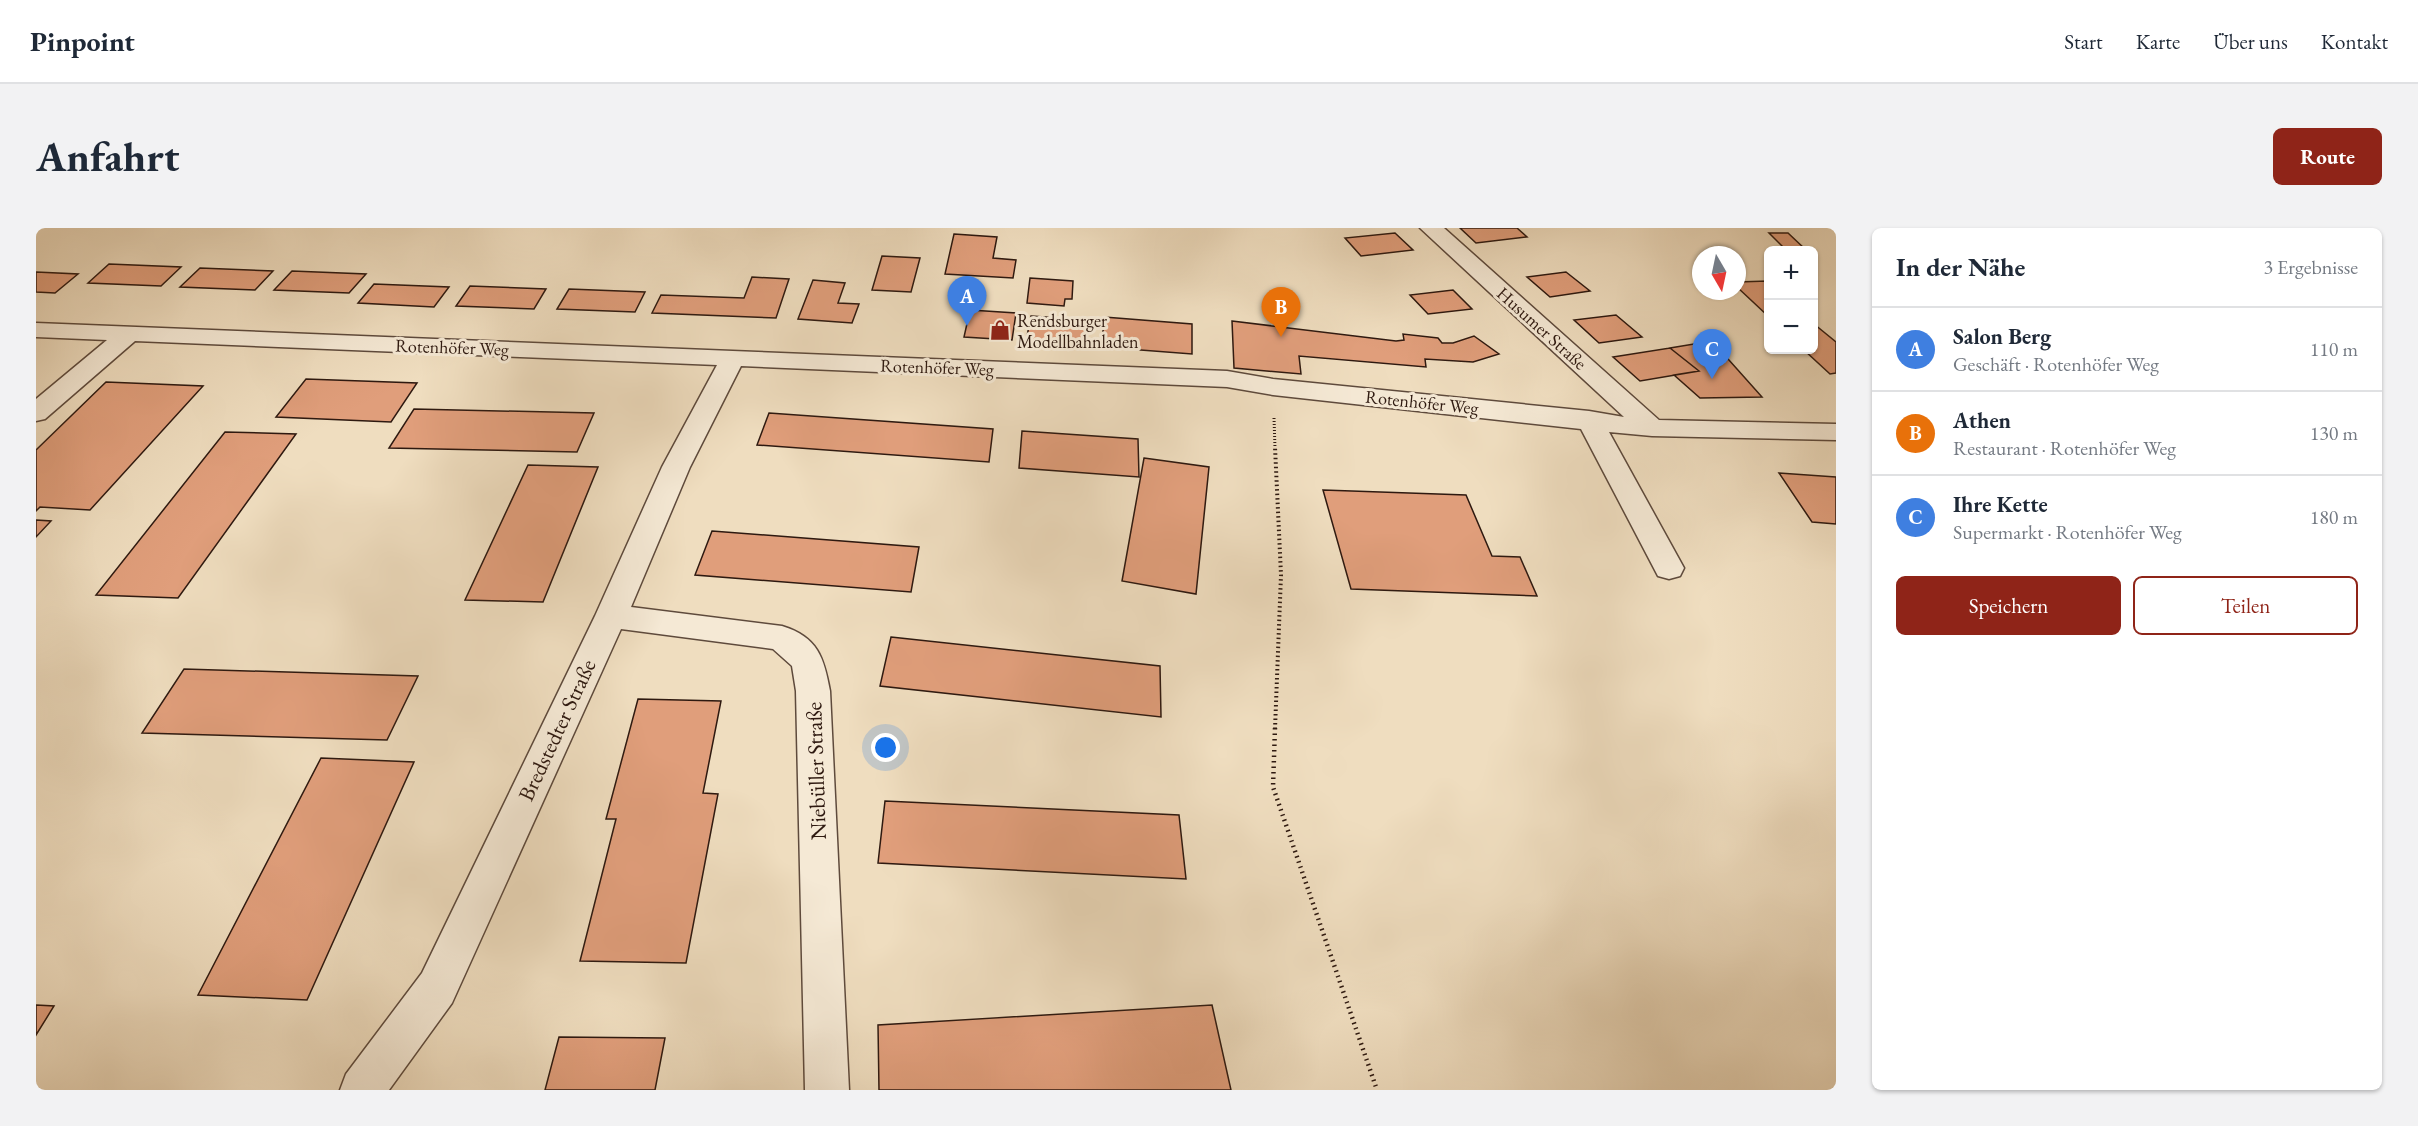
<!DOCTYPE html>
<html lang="de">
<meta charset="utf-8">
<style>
:root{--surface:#fff;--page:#f2f2f3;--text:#1f2937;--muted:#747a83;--line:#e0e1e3;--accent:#8f2418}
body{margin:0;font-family:"EB Garamond",serif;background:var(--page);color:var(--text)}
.controls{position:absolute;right:18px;top:18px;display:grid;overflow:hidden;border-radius:9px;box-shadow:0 2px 4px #0004}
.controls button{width:54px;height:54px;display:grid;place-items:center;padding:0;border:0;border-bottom:2px solid var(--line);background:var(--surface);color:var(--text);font:30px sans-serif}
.compass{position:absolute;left:1656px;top:18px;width:54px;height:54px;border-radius:50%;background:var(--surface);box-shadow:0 2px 4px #0004;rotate:171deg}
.you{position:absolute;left:850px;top:520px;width:21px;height:21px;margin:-15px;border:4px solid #fff;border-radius:50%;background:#1a73e8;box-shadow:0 0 0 9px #1a73e833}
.badge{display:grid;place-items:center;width:39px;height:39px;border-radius:50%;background:var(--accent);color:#fff;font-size:20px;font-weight:700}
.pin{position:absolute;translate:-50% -50px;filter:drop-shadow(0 2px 3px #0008)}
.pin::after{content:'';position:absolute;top:32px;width:21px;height:18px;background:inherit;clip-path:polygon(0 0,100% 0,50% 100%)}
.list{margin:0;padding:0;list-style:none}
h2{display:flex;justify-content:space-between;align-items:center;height:78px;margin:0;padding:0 24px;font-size:26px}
h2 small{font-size:20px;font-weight:400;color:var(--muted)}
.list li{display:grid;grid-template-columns:39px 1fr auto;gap:18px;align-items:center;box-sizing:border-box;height:84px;padding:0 24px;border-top:2px solid var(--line)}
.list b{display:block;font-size:22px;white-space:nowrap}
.list p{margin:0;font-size:20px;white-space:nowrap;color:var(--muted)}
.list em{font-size:20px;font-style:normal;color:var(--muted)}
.actions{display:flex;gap:12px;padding:18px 24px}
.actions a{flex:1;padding:14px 0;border:2px solid var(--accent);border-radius:9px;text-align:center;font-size:21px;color:var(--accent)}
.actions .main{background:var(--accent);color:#fff}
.map{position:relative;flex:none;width:1800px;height:862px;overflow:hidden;border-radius:9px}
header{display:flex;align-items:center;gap:36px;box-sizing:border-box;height:84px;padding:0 30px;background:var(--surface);border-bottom:2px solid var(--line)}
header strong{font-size:28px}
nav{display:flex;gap:33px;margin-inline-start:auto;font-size:21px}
.intro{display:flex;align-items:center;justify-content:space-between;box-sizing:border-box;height:144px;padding:0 36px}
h1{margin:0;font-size:42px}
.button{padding:15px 27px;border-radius:9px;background:var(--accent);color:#fff;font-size:21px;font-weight:700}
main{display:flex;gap:36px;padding:0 36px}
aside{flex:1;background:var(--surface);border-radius:9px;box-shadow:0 2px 4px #0004}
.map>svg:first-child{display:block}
</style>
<header>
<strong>Pinpoint</strong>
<nav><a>Start</a><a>Karte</a><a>Über uns</a><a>Kontakt</a></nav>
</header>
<div class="intro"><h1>Anfahrt</h1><a class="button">Route</a></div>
<main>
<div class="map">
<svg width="1800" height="862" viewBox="0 0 1800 862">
<rect width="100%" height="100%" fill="#efddbf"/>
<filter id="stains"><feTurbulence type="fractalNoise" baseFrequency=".00333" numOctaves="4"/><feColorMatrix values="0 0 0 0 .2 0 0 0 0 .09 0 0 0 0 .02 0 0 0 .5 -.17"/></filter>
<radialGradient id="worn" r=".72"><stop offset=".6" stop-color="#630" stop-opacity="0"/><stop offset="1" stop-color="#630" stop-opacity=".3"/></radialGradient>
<path fill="#e09e7b" stroke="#2e1910" stroke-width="1.5" d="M1424,0H1481L1491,9L1440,15Z
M1359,5L1377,22L1325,28L1309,10Z
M1733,5H1752L1770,22H1750Z
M918,6L961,9L957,30L980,32L977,50L909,46Z
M846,28L884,30L875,64L836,62Z
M73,36L145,39L125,58L52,55Z
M164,40L237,43L219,62L144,59Z
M256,43L330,46L313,65L238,62Z
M0,44L42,46L19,65L0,64Z
M1530,44L1554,63L1514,69L1491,49Z
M716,49L753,51L740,90L616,85L625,67L708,70Z
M994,50L1037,53L1036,71H1029L1028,78L991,75Z
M777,52L809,55L802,75L823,76L816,95L762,91Z
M1732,53V88L1701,59V54Z
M338,56L413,59L398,79L322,75Z
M434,58L510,61L498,81L420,78Z
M533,61L609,64L599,84L521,81Z
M1417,62L1436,81L1392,86L1374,67Z
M934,82L980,85L976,112L928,109Z
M1580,87L1606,109L1563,115L1538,92Z
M995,88L1051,92L1048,118L990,113Z
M1068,89L1156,96V126L1066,119Z
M1196,93L1360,113L1368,112L1367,106L1402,110L1406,115H1417L1438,108L1463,126L1437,134L1389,131L1390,139L1263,128L1265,146L1198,140Z
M1778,96L1800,114V145L1794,146L1768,122H1778Z
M1676,113L1726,169L1664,170L1638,147L1663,143L1634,120Z
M1634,120L1663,143L1604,153L1577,129Z
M270,151L381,155L355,194L240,189Z
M70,154L167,158L54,282L4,279L0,283V222Z
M378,181L558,185L541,224L353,220Z
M733,185L957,201L953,234L721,217Z
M986,203L1102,211L1103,249L983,240Z
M189,204L260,206L142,370L60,367Z
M1108,230L1173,239L1160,366L1086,353Z
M492,237L562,239L507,374L429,372Z
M1743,245L1800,249V296L1776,294Z
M1287,262L1430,267L1456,328L1484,329L1501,368L1315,361Z
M0,292L15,293L0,309Z
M676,303L883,319L875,364L659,347Z
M855,409L1124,438L1125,489L844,458Z
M148,441L382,448L351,512L106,505Z
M602,471L685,473L667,565L682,566L650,735L544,733L580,591H570Z
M285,530L378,534L271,772L162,767Z
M849,573L1143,587L1150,651L842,635Z
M0,777L18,778L0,807Z
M1176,777L1195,862H843L842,797Z
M523,809L629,810L619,862H509Z"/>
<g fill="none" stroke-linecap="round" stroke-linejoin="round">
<g stroke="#5e4a3c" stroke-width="3">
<path id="minor" d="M1384,0H1408L1623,192L1800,196V212L1616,208L1573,204L1648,340L1644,348L1633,351L1622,348L1545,201L1237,167L1191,159L705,138L654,239L595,379L746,398C782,409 788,430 794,463L813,862H769L760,463L756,438L737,421L585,401L416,775L353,862H304L310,846L386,745L559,388L626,239L681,137L99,113L9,191L0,193V171L71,112L0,109V95L1191,143L1237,151L1553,183L1588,189Z"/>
</g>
<path stroke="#2e1910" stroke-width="3" stroke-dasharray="1 2" stroke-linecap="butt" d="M1238,190L1239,220"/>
<path stroke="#2e1910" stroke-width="4" stroke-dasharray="1.5 3" stroke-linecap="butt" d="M1239,501L1245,347L1239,219"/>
<path stroke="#2e1910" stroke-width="4.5" stroke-dasharray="1.5 4" stroke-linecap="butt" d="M1239,500L1237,559L1341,862"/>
<use href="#minor" fill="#f5e9d5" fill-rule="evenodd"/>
</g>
<defs>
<g id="shop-bare" transform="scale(1.62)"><path d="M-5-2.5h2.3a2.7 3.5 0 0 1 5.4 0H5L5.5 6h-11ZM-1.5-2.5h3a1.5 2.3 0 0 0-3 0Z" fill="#8f2418" stroke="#f5e9d5" stroke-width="2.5" paint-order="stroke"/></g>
</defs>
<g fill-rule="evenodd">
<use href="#shop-bare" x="964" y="102"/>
</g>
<g text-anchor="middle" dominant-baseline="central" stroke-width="6" stroke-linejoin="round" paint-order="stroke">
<g font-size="18" fill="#2e1910" stroke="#f5e9d5" text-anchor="start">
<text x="981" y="92">Rendsburger<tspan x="981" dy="21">Modellbahnladen</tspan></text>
</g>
<g font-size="18" fill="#2e1910" stroke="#f5e9d5">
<text transform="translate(1506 100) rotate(42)">Husumer Straße</text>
<text transform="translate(416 119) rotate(2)">Rotenhöfer Weg</text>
<text transform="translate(901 139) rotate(2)">Rotenhöfer Weg</text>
<text transform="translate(1386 174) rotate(6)">Rotenhöfer Weg</text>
</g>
<g font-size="22" fill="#2e1910" stroke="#f5e9d5">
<text transform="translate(521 502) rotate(-65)">Bredstedter Straße</text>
<text transform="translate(780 543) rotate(-92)">Niebüller Straße</text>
</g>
</g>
<rect width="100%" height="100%" filter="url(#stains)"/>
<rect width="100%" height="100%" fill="url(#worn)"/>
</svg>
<div class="controls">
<button>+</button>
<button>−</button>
</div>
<svg class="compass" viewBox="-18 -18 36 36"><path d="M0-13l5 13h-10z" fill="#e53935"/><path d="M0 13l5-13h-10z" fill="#747a83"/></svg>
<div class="you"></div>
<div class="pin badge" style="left:931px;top:98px;background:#3f7fe0">A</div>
<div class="pin badge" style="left:1245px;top:109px;background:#e8710a">B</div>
<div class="pin badge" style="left:1676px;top:151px;background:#3f7fe0">C</div>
</div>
<aside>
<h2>In der Nähe<small>3 Ergebnisse</small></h2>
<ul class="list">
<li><span class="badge" style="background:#3f7fe0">A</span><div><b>Salon Berg</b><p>Geschäft · Rotenhöfer Weg</p></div><em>110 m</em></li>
<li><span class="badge" style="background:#e8710a">B</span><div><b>Athen</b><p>Restaurant · Rotenhöfer Weg</p></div><em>130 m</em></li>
<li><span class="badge" style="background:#3f7fe0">C</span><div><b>Ihre Kette</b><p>Supermarkt · Rotenhöfer Weg</p></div><em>180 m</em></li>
</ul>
<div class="actions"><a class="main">Speichern</a><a>Teilen</a></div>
</aside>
</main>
